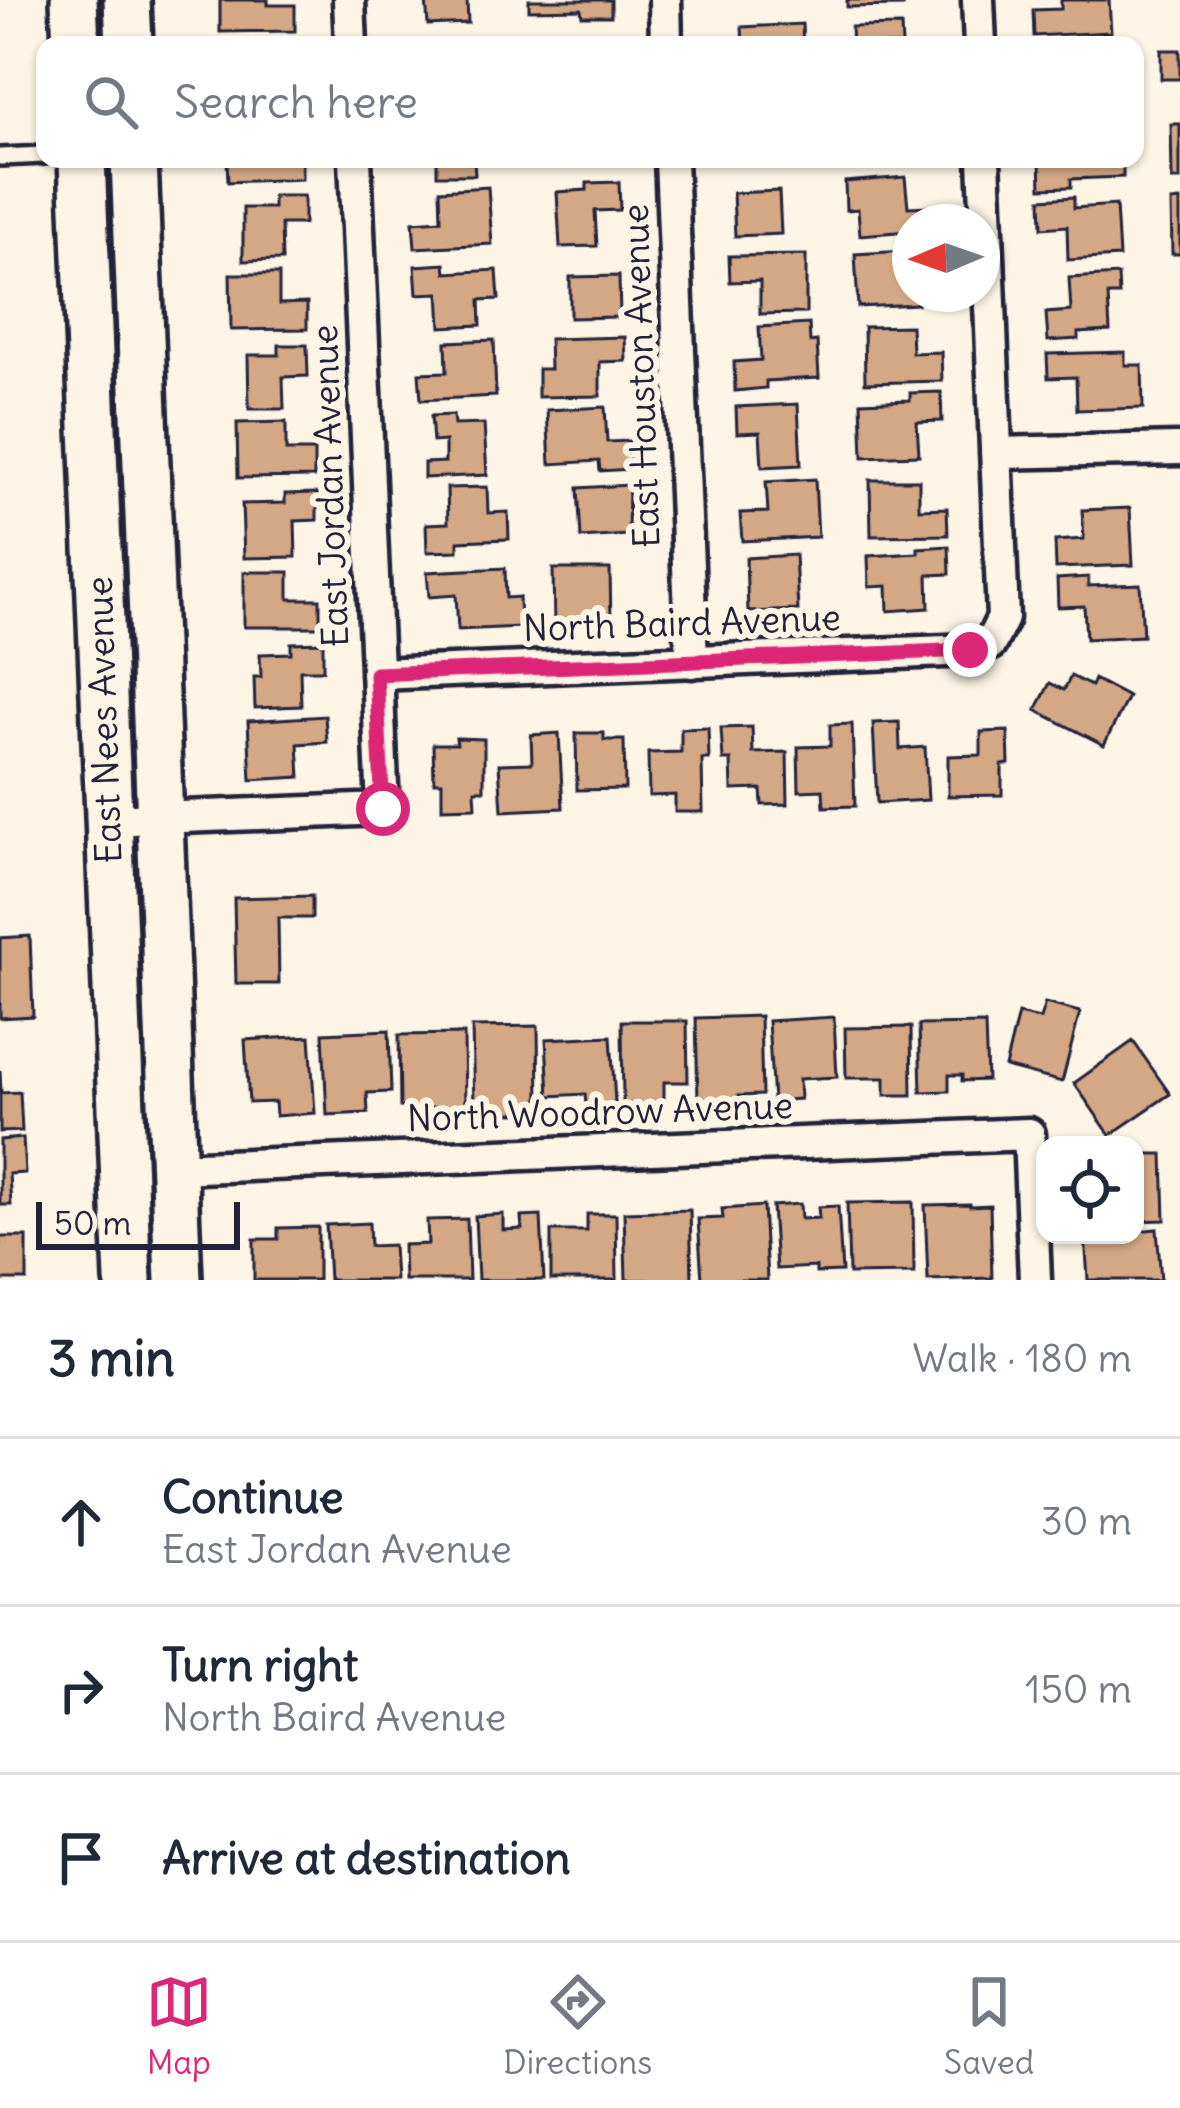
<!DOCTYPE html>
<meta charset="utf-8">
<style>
:root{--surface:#fff;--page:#f6f6f7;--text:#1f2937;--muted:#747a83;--line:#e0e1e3;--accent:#db2777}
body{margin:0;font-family:Delius,sans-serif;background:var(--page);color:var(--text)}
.controls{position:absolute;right:36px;bottom:36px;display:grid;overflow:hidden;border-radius:24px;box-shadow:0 3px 9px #0004}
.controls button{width:108px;height:108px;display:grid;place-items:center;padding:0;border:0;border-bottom:3px solid var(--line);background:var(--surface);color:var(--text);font:60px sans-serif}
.compass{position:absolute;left:892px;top:204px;width:108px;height:108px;border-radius:50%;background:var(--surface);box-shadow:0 3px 9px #0004;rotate:268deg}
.scale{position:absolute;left:36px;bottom:30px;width:204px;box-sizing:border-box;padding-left:12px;border:6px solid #22223b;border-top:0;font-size:33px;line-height:42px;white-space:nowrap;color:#22223b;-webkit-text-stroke:9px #fcf5e5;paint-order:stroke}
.stop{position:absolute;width:36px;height:36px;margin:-27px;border:9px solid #db2777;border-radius:50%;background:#fff}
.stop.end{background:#db2777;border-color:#fff;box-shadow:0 3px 12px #0008}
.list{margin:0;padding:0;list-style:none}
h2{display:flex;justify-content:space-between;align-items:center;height:156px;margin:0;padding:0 48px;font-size:51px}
h2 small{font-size:39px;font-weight:400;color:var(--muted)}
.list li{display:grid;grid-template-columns:78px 1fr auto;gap:36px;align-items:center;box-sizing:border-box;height:168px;padding:0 48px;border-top:3px solid var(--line)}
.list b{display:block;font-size:45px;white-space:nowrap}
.list p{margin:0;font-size:39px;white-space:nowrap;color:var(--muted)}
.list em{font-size:39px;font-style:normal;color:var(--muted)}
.icon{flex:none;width:66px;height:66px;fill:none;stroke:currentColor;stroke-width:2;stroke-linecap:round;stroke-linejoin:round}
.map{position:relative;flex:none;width:1180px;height:1280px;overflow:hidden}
.search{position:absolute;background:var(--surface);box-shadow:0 3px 9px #0004;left:36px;right:36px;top:36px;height:132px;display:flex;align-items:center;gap:30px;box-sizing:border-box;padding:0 42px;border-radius:24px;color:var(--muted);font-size:45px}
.sheet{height:660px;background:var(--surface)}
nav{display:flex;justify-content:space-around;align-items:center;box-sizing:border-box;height:168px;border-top:3px solid var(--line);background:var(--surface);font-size:33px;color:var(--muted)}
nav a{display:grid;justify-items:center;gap:6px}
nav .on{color:var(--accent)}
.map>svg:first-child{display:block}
</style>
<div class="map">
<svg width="1180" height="1280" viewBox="0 0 1180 1280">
<rect width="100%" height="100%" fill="#fcf5e5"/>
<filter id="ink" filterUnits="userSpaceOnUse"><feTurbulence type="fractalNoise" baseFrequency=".00833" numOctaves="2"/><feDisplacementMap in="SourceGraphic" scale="24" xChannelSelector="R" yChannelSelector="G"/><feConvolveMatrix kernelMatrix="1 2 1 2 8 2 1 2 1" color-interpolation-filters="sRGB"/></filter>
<g filter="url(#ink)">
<path fill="#d4a885" stroke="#22223b" stroke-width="3" d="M220,0H268V5H295V31L220,32Z
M426,0H467L468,23L428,25Z
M529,0H611V16H582L581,9L529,10Z
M847,0H903V6L847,7Z
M1061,0H1109L1111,32L1034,36L1033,10L1061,9Z
M802,24L803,45H743L742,27Z
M901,26L902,45H852L851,27Z
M613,33V45H525V37Z
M1161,50H1180V79H1161Z
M1171,124H1180V180H1172Z
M227,159H302V179L228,182Z
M437,159H474L475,175H437Z
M1061,159H1123V177L1071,179V187L1041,188L1040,161Z
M905,177L908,207L929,206L930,222H910V231L860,235L858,209L846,210L845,182Z
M619,182L620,210L595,211L597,246L560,247L557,192L587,190V183Z
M488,187L492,244L415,248L413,222L441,220L440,190Z
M779,191L781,234L735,236L733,193Z
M273,196H304V224H281L282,260L243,261V208H273Z
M1074,197V208L1116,205L1119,257L1068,260L1067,226L1042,228L1041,199Z
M1180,201V254H1172L1171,202Z
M905,244H910V294H916L917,304L858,307L855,254L905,251Z
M806,255V313L760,314V281L730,282L729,256Z
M445,264L446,273L497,270L499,299L480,300L481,325L441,327L439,293L417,294L415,266Z
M230,274H279V304L307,303V329L231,330Z
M1118,275L1119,295H1108L1110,331L1078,333V339L1048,341L1046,313L1071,311L1069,278Z
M619,276L620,317L570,318V277Z
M809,324L810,342L817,341L819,378L766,381V388L735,391L734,362L761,360L759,327Z
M911,326L912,353L941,352L942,381L865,383L864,327Z
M625,337L626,361L600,362V396L538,397V369H550L549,339Z
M494,340L496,396L421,400L419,373L447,372L446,342Z
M279,345H307L308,376L283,377L284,409H249L248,355H279Z
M1125,352V365H1142L1143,408L1077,410L1076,377L1048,378L1047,354Z
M941,392L942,421L917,422L919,455L863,457L861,402L910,400V393Z
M798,404L801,465L762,467L760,432L737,433L736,407Z
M605,407L607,442L629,441L631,469L600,471L599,461L550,464L547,410Z
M453,415L454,425L484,424L487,475L424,478V463L445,462V441L433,442L431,416Z
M286,422V451H314V477L238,478L237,423Z
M815,479L818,537L742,541L740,513L768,512L766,482Z
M870,480H919V509L947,508L948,535L871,536Z
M629,485L628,535L581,538L578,488Z
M487,487L488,513L508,512L509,539L458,541V551L427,552L426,524L448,523L447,488Z
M317,493V520L295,521L296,557L244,558L242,504L285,503V494Z
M1130,508L1133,565L1056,568L1055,541L1084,539L1082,510Z
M949,546L950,574L928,575L929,608L888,611L887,586L869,587L868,556L918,553V548Z
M795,555L798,610L748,612L746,558Z
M505,568L506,598L519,597L520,627L458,630L456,595L429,597L427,572Z
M553,569H610L611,623H554Z
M244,572H289V599H320V627H244Z
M1088,577V586L1140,584L1143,636L1086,639L1084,606L1058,607L1057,579Z
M323,642V670H300L301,706L255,708L254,677H261L260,654L291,653V643Z
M1071,676L1091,686L1094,679L1128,697L1104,745L1036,710L1050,683L1064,690Z
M325,716L327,742L298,744L300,777L251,780L248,721Z
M899,722L900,749L925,747L928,800L877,803L873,723Z
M852,724L855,806L824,807L823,790L799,791L798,747L830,746V725Z
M752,727L753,753L787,752L788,804L762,805L761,789L732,790L731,760H723L721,728Z
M708,728L709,759H702L703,812H675V795L649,796L648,753L681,752V729Z
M1008,731L1009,764L1002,765V795L948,796V756L981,755V732Z
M559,733L563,808L502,811L499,764L532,763L531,735Z
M576,733H604V740H624L625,789L577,790Z
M456,738L484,739V790H475L476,807L442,808V782H434L433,744H457Z
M312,896V918H278L279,984H236L234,898Z
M30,936L33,1016L0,1018V938Z
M1045,1003L1080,1012L1062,1082L1005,1067L1018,1014L1040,1019Z
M760,1016L762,1095L738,1096L739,1105L698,1101L696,1018Z
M834,1017L837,1077L799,1079L800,1099L773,1101L768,1021Z
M622,1021H687L688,1082H664V1104H623Z
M985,1024L987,1080L962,1081V1075H949V1091L921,1092L919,1025Z
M538,1026L539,1106L516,1107V1113H499V1105L474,1106L472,1027Z
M911,1027L912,1095H885V1078H846L845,1028Z
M389,1030L391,1092L367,1093L368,1113L327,1115L323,1033Z
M464,1034L465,1109L400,1107L399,1035Z
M310,1036L315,1113L276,1116L275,1102L249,1103L245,1040Z
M611,1036L615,1103L586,1105L585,1094L549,1096L546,1039Z
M1133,1041L1170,1094L1110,1135L1074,1083Z
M0,1070L1,1093L20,1092L22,1131L0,1132Z
M23,1138L25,1173L9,1174L11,1205H0V1140Z
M1135,1154H1163L1165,1220L1135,1221Z
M913,1202L914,1273L849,1274L847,1203Z
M800,1204L801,1219L819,1218L818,1207L838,1206L842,1272L816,1273V1267L776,1269L772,1206Z
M970,1204V1206L990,1205L992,1278L928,1280L925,1205Z
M763,1206L767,1280H702L698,1219L723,1218L722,1209Z
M690,1210L692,1280H626L624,1212Z
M503,1214V1230L522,1229L521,1217L541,1216L544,1280H478L475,1216Z
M587,1214H616L617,1280H551V1231H587Z
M467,1219L469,1280H404L403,1245L428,1244L427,1220Z
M369,1223L370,1246L393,1245L395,1280H329L326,1225Z
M318,1227V1280H254V1239H278V1228Z
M1157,1229L1161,1280H1088L1085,1235H1135V1231Z
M0,1237H27V1280H0Z"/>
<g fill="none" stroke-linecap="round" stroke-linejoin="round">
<g stroke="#22223b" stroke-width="24">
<path id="lane" d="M0,157L45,155"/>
</g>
<g stroke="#22223b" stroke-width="39">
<path id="street" d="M349,0L351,45
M665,0L666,45
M978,0L980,45
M671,159L692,662
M996,453L1180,449
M377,674L971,650L990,644L1003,618L984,159
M108,820L383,809L355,159
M174,1168L1029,1134L1035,1280"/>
</g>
<g stroke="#22223b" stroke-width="54">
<path id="secondary" d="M74,0L76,45
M127,0L129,45
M82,159L128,1280
M134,159L178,1280"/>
</g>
<use href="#lane" stroke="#fcf5e5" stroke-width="15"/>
<use href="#street" stroke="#fcf5e5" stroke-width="30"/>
<use href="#secondary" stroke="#fcf5e5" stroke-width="45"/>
</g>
</g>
<g fill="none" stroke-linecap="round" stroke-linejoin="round" filter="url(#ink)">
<path stroke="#db2777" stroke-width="15" d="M383,809L376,674L970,650"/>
</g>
<g text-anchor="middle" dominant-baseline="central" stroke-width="12" stroke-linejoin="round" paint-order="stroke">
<g font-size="36" fill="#22223b" stroke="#fcf5e5">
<text transform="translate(641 376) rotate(-92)">East Houston Avenue</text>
<text transform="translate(330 486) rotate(-92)">East Jordan Avenue</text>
<text transform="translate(682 623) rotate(-2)">North Baird Avenue</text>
<text transform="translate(104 720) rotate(-92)">East Nees Avenue</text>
<text transform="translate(600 1112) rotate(-2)">North Woodrow Avenue</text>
</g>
</g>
</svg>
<div class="controls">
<button><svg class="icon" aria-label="locate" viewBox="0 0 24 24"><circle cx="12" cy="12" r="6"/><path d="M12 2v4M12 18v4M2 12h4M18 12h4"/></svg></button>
</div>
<svg class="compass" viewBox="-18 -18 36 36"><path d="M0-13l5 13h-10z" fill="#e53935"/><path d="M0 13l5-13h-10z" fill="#747a83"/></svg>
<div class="scale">50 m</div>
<div class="stop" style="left:383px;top:809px"></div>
<div class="stop end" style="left:970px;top:650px"></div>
<div class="search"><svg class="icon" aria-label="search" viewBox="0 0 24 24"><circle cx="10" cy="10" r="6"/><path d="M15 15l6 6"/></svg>Search here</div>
</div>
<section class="sheet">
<h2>3 min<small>Walk · 180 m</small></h2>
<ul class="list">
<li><svg class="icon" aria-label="ahead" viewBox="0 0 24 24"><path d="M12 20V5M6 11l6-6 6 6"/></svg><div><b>Continue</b><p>East Jordan Avenue</p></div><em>30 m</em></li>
<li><svg class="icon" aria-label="right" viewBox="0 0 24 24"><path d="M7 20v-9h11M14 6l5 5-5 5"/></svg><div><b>Turn right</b><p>North Baird Avenue</p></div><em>150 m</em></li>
<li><svg class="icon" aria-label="arrive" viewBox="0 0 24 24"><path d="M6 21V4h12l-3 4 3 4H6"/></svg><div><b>Arrive at destination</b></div></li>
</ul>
</section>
<nav>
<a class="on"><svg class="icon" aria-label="map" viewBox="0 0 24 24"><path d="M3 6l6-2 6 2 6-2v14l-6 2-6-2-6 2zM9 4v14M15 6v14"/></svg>Map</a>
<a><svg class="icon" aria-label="directions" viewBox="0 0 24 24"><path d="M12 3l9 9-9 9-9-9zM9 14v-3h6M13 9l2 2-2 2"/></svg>Directions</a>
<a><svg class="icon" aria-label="saved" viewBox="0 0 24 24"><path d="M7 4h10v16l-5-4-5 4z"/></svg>Saved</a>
</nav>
